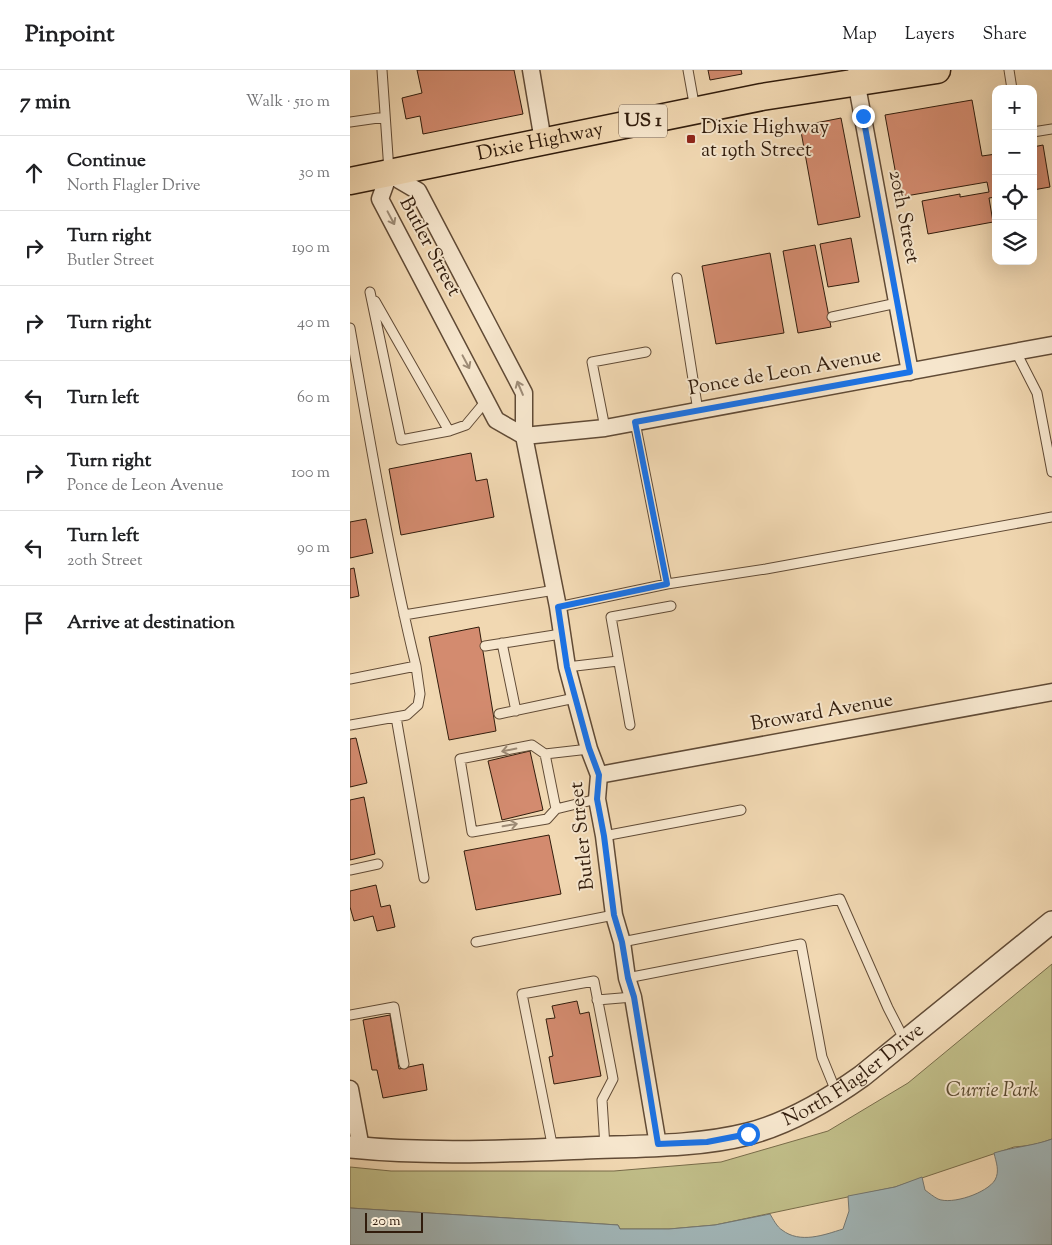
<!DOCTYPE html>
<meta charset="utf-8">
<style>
:root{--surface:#fff;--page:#f2f2f2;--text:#202124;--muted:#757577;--line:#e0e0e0}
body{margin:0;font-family:"Sorts Mill Goudy",serif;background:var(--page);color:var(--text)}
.controls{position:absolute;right:15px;top:15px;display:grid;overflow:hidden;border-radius:10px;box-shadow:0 5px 20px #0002}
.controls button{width:45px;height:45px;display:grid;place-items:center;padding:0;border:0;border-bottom:1px solid var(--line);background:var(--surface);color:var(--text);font:25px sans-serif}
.scale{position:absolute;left:15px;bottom:12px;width:58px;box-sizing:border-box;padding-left:5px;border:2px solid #311c0c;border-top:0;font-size:14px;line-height:18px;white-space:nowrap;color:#311c0c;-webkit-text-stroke:4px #f6e6cd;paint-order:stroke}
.stop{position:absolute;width:15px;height:15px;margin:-11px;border:4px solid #1a73e8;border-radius:50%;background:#fff}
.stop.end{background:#1a73e8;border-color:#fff;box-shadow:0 1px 5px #0008}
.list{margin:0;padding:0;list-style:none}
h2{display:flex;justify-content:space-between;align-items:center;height:65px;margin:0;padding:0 20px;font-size:21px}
h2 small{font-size:16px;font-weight:400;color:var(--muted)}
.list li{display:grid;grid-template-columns:32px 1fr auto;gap:15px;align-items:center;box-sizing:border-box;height:75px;padding:0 20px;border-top:1px solid var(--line)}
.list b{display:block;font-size:19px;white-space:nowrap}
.list p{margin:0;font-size:16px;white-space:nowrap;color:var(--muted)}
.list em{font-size:16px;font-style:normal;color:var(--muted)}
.icon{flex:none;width:28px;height:28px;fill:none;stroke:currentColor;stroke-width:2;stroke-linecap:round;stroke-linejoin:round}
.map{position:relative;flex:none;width:702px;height:1175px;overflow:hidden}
header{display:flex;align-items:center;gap:30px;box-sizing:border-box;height:70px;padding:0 25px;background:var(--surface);border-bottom:1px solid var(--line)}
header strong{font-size:24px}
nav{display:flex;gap:28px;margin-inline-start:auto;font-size:18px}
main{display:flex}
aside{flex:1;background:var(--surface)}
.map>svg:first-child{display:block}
</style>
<header>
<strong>Pinpoint</strong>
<nav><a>Map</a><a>Layers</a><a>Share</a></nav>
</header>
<main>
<aside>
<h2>7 min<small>Walk · 510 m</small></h2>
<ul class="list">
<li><svg class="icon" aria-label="ahead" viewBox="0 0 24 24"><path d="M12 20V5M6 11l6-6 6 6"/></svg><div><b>Continue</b><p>North Flagler Drive</p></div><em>30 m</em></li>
<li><svg class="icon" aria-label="right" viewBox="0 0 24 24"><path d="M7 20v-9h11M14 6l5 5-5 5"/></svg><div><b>Turn right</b><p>Butler Street</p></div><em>190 m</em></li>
<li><svg class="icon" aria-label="right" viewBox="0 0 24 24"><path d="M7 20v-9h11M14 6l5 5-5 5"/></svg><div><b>Turn right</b></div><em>40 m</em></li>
<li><svg class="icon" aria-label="left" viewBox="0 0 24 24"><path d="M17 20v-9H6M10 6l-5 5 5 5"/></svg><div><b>Turn left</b></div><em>60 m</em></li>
<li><svg class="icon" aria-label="right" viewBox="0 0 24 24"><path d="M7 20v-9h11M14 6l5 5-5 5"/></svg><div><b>Turn right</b><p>Ponce de Leon Avenue</p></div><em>100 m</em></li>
<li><svg class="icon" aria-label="left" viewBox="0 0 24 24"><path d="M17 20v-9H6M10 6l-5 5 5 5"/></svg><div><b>Turn left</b><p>20th Street</p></div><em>90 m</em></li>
<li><svg class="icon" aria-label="arrive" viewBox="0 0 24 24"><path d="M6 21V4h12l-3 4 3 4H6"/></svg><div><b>Arrive at destination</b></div></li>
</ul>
</aside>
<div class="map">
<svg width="702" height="1175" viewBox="0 0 702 1175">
<rect width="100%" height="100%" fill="#f1d8b2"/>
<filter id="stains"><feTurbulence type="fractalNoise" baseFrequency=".004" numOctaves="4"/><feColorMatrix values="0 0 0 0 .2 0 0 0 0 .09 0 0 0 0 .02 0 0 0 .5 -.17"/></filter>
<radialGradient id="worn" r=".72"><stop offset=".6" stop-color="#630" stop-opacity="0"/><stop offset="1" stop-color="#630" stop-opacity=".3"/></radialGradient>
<path fill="#c0bd88" stroke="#786c4a" d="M702,894V1069C689,1074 678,1076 664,1077L545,1117L365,1155L319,1159H270L268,1155L0,1138V1097L41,1101H264L371,1092L478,1061L558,1013Z"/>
<path fill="#a1b6b8" stroke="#747873" d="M702,1069V1175H0V1138L268,1155L270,1159H319L365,1155L420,1144C423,1149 427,1157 432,1160C450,1174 474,1165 493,1159L499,1141L498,1126L545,1117L572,1107L575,1120C579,1123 584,1127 588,1129C602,1135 637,1123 645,1110C650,1101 646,1092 644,1083C663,1077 683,1076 702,1069Z"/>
<path fill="#d38b6f" stroke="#311c0c" d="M67,0H164L173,44L73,64L70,46L56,49L52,28L72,23Z
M358,0H391L392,4L360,10Z
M622,30L632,86L646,84V127L639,128L643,152L578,164L572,131L610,124V127L639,122L637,112L550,127L535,45Z
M491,48L510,147L468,155L450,56Z
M693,75L700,117L683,120V77Z
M501,168L509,212L478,217L470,174Z
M465,175L481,257L448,263L433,181Z
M420,183L434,263L366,274L352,196Z
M121,383L126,411L137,409L144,447L51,465L39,399Z
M16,449L23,483L0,488V452Z
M4,498L9,526L0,528V499Z
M129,557L146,661L99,670L79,567Z
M6,668L17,713L0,717V669Z
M180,681L193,740L152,750L138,691Z
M14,727L25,784L0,790V730Z
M199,765L211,824L126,840L114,781Z
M26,815L31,837L40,835L45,857L27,861L23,846L4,851L0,837V821Z
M227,931L230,944L239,942L251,1006L204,1014L199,987L203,986L196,949L205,948L202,936Z
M40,945L49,999L73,994L77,1020L33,1028L27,1000H22L13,950Z"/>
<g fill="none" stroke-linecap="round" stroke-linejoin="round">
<g stroke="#614b36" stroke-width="11">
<path id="service" d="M32,0L39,101
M338,0L345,39
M659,0L662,19
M0,52L35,47
M683,62L702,59
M327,208L348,341
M20,222L51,370L99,361L116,355L136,331
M25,231L99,361
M482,247L547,233
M0,258C20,371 39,485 66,596
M666,282L687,323L702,402
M255,358L242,292L296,282
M317,514L416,499L702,447
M208,537L317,514L285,352
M54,545L205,520
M152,573L166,641
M135,576L211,564
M217,597L268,591
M0,609L66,596L70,624L68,635L57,645L0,655
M149,644L225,628
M46,647L74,808
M280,655L261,547L321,536
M239,679L195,684L182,675L110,689L122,762L197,749L206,739L247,729
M195,684L206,739
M254,766L391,740
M0,800L28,794
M126,872L264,845
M272,872L490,829L538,938L555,971
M277,908L451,874L472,987L487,1024
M247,930L283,927
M0,945L44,937L54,994
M203,1079L172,924L244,911L263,1009L252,1030L255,1077"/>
</g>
<g stroke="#614b36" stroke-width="19">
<path id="minor" d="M181,0L193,71
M505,5L560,302
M174,366L146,350L30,129L39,104L68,121L174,323V366L208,537L217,597L239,679L249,705L247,729L254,766L264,845L272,872L277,908L283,927L308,1075
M174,366L255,358L702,275
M249,705L702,622
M0,1019L11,1078"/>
</g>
<g stroke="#614b36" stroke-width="24">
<g id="tertiary">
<path id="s1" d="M0,1077C78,1085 157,1081 235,1078C288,1076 347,1077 398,1064C440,1053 477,1031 512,1006L702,852"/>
</g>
</g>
<g stroke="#311c0c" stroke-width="29">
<g id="primary">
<path id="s2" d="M0,111L412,27L587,0"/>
</g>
</g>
<use href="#service" stroke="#f6e6cd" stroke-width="9"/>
<use href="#minor" stroke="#f6e6cd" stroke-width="16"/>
<use href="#tertiary" stroke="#f6e6cd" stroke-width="21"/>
<use href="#primary" stroke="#f1d8b2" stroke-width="26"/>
</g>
<defs><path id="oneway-shaft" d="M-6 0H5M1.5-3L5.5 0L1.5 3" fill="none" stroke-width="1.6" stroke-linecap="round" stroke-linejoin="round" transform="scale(1.25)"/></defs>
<g stroke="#9d8b76">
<use href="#oneway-shaft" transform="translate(41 148) rotate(62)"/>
<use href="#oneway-shaft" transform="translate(116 292) rotate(62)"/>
<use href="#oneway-shaft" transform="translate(170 318) rotate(-113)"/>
<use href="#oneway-shaft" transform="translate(159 680) rotate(169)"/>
<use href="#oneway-shaft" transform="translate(160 755) rotate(-10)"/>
</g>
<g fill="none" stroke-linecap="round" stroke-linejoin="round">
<path stroke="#1a73e8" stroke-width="6" d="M398,1064L357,1072L308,1074L284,927L278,908L272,872L264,845L254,766L247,729L249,705L239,678L217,597L208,537L317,514L285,352L560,302L513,46"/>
</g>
<rect fill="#8f2418" stroke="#f6e6cd" stroke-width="2" x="336" y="64" width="10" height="10" rx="2.5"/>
<g text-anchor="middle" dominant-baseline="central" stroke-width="4" stroke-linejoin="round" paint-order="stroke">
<rect fill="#f6e6cd" stroke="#6c5946" stroke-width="1" x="269" y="34.5" width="48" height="33" rx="4"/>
<g font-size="19" font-weight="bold" fill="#311c0c">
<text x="293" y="51">US 1</text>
</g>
<g font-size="20" fill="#311c0c" stroke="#f6e6cd" text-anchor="start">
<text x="351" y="58">Dixie Highway<tspan x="351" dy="23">at 19th Street</tspan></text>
</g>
<g font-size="20" fill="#311c0c" stroke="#f6e6cd">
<text stroke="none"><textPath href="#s2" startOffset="194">Dixie Highway</textPath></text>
<text transform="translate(553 147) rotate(79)">20th Street</text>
<text transform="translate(79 177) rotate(62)">Butler Street</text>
<text transform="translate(435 303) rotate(-10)">Ponce de Leon Avenue</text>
<text transform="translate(472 643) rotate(-10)">Broward Avenue</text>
<text transform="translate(233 766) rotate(-96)">Butler Street</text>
<text stroke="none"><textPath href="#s1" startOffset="521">North Flagler Drive</textPath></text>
</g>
<g font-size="20" font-style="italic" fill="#5c4c31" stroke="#f6e6cd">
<text x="642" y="1021">Currie Park</text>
</g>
</g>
<rect width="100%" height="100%" filter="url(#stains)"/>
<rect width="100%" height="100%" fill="url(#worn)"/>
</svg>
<div class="controls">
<button>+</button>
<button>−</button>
<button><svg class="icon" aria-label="locate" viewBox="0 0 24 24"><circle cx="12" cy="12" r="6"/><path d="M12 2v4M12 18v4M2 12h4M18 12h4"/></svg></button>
<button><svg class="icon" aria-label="layers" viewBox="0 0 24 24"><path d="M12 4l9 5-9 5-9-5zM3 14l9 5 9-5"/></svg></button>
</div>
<div class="scale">20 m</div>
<div class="stop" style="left:398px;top:1064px"></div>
<div class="stop end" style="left:513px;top:46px"></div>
</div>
</main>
